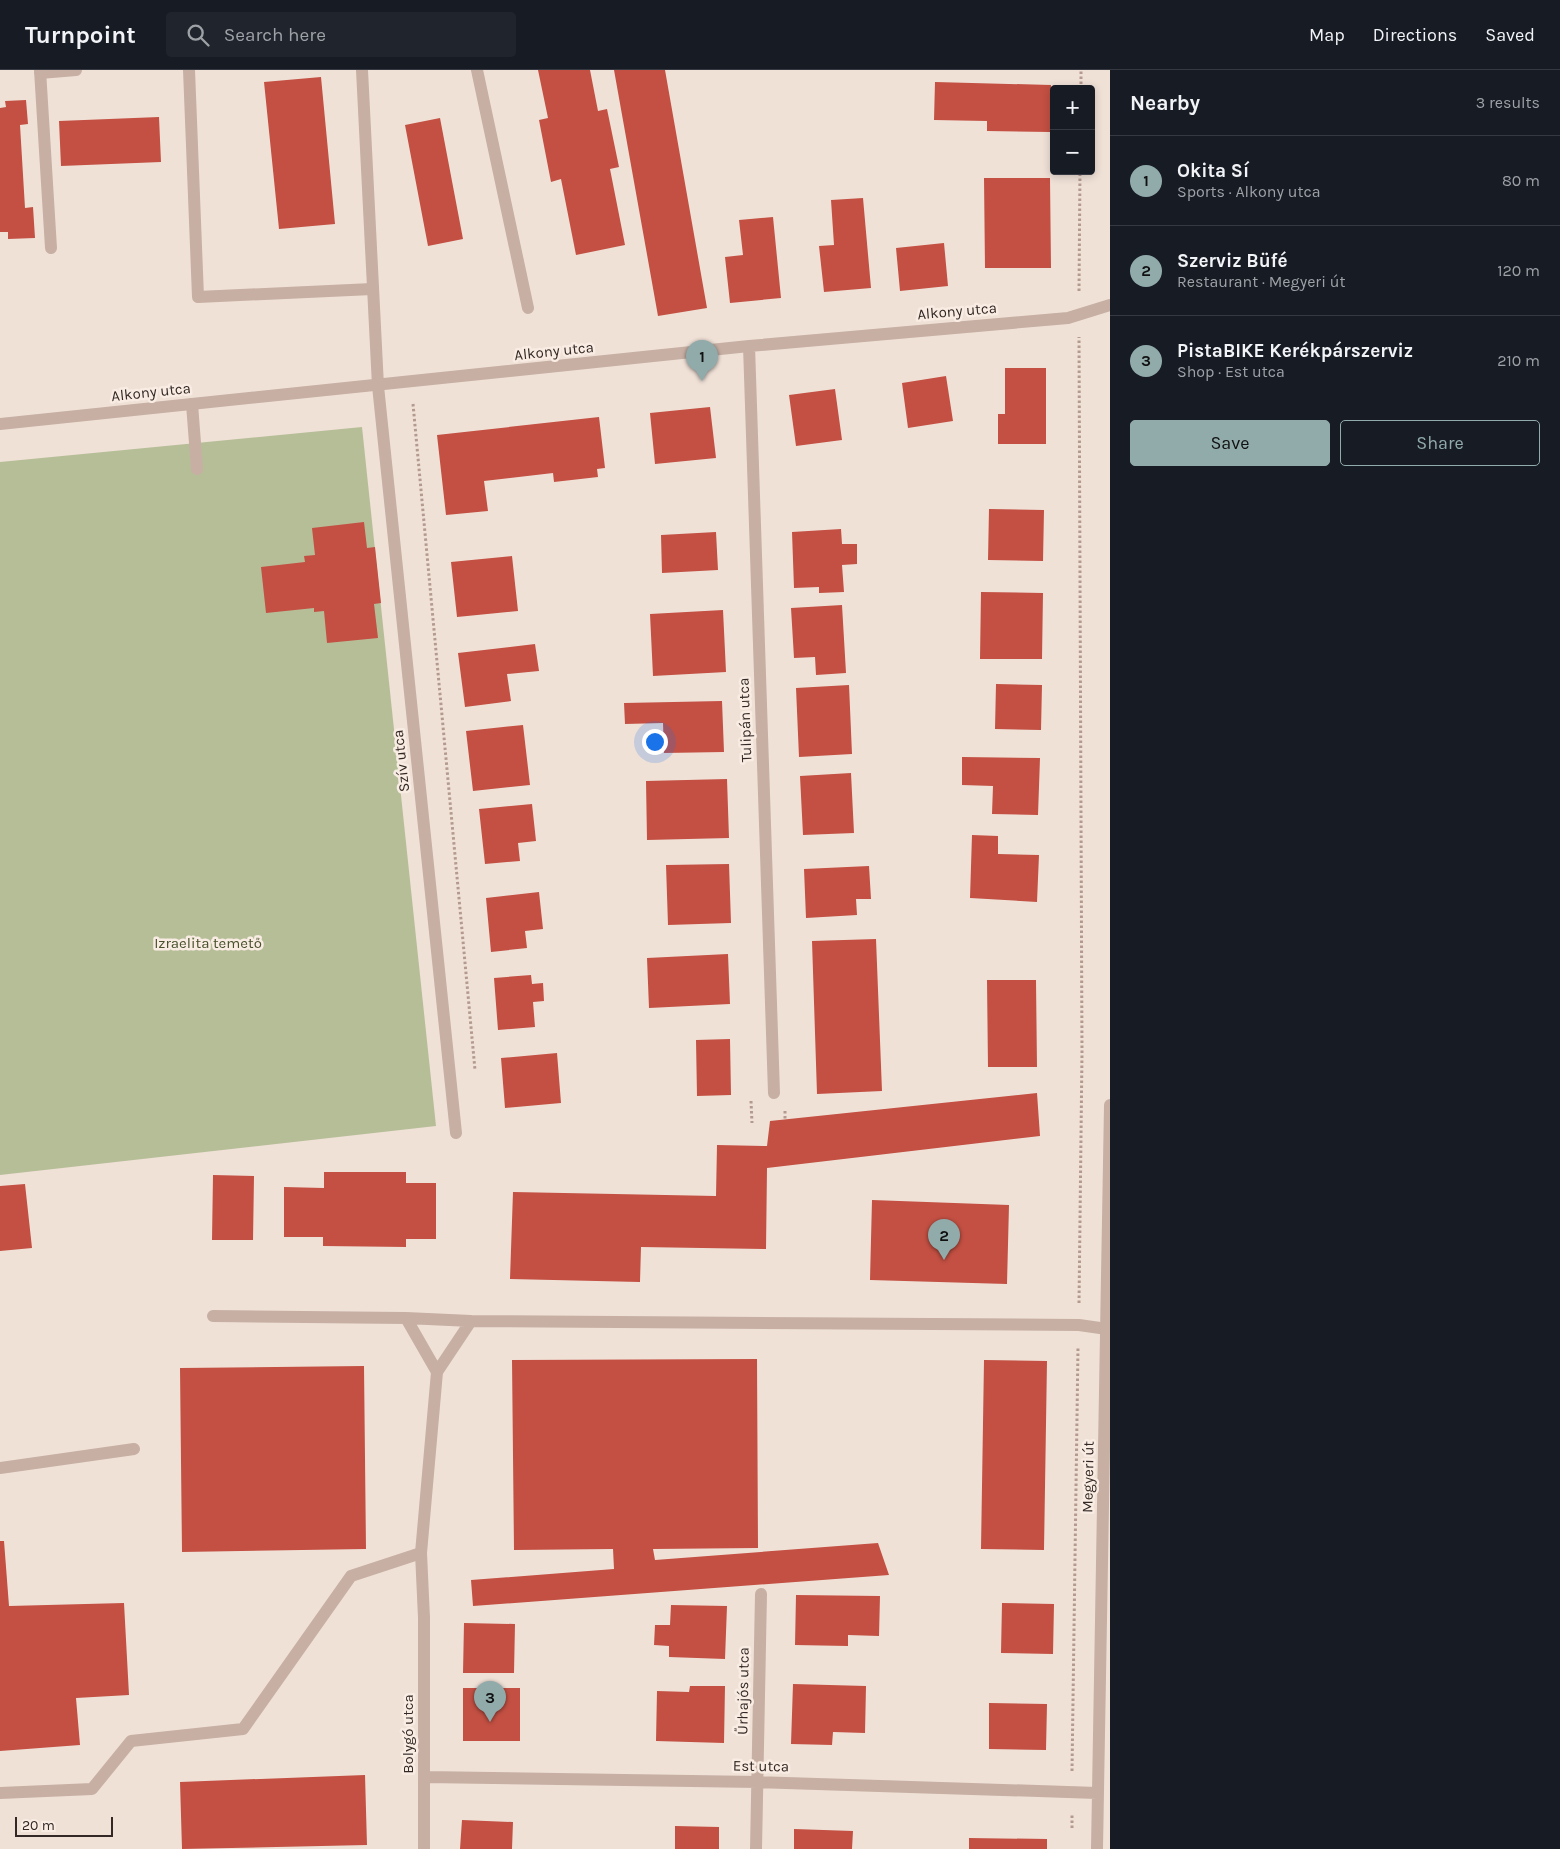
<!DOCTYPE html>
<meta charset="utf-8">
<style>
:root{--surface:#171b24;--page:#20242c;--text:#f1f3f6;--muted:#9ea1a6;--line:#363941;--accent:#91abab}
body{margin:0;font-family:Karla,sans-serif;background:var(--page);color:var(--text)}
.controls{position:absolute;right:15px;top:15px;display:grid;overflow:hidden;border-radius:5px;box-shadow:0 2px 8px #0003}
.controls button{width:45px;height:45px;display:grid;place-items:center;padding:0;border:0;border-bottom:1px solid var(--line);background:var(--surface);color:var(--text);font:25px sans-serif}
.scale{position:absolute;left:15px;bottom:12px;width:98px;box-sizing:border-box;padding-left:5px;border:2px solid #332825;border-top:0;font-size:14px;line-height:18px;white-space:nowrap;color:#332825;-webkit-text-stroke:4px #f8ece3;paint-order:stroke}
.you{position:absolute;left:654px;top:671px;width:18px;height:18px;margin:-12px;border:4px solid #fff;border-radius:50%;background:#1a73e8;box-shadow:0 0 0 8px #1a73e833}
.badge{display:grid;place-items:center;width:32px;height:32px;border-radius:50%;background:var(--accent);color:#111;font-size:16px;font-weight:700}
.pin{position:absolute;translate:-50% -41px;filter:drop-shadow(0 1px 2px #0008)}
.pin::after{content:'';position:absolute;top:26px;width:18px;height:15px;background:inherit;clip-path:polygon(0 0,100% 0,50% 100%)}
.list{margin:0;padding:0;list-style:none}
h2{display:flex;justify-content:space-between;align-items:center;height:65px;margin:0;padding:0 20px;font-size:21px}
h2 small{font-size:16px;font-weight:400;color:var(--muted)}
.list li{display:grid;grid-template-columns:32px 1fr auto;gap:15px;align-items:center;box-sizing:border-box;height:90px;padding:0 20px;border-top:1px solid var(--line)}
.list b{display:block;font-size:19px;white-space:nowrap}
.list p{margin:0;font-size:16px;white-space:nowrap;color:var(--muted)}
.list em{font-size:16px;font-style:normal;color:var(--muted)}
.actions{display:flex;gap:10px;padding:15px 20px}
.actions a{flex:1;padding:11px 0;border:1px solid var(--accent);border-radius:5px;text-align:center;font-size:18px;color:var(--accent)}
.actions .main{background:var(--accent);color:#111}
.icon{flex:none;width:28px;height:28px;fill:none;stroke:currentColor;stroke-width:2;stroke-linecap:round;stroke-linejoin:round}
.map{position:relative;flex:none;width:1110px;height:1779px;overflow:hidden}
header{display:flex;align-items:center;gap:30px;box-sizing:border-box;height:70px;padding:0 25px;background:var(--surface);border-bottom:1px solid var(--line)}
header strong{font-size:24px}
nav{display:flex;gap:28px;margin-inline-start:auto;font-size:18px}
.search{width:350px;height:45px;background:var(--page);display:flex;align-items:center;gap:12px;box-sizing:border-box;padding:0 18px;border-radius:5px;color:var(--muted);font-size:19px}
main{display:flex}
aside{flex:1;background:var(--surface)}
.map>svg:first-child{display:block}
</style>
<header>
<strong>Turnpoint</strong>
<div class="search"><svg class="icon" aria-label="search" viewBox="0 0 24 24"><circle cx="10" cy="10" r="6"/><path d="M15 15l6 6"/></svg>Search here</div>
<nav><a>Map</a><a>Directions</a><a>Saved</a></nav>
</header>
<main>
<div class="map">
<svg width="1110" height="1779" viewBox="0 0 1110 1779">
<rect width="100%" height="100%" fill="#f0e1d7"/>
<path fill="#b6be98" d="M362,357L436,1056L0,1105V392Z"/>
<path fill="#c35043" d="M538,0H590L598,41L607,39L619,97L610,99L625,175L576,185L561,109L551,112L539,50L548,48Z
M614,0H665L707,238L658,246Z
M321,7L335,154L279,159L264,12Z
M935,12L1051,15L1050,62L987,61V51L934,50Z
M26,30L28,54L20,55L25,138L33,137L35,168L8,169V162H0V38L6,37L5,31Z
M159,47L161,92L61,96L59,51Z
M440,48L463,169L428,176L405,55Z
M984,108H1050L1051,198H985Z
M863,128L871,218L824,222L819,176L834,175L831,130Z
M773,147L781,228L730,233L725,187L743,185L739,150Z
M944,173L948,216L900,221L896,178Z
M1005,298H1046V374H998V344H1005Z
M946,306L953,351L908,358L902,313Z
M835,319L842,370L796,376L789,325Z
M710,337L716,388L655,394L650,343Z
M599,347L605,398L597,399L598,407L554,412L553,403L484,411L488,441L446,445L437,365Z
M989,439L1044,440L1043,491L988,490Z
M364,452L367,478L375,477L381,533L374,534L378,568L327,573L324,541L314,542V538L266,543L261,497L305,492L304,486L315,485L312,458Z
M841,459L842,474H857V494L842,495L844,522L819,523V517L794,518L792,462Z
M716,462L718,500L662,503L661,465Z
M512,486L518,541L457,547L451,492Z
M981,522L1043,523L1042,589H980Z
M842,535L846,603L816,605L815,587L794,588L791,538Z
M723,540L726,602L653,606L650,544Z
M535,574L539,601L507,604L511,631L465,637L458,583Z
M996,614L1042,615L1041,660L995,659Z
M849,615L852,684L799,687L796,618Z
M722,631L724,682L664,683L663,653L625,654L624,633Z
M523,655L530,715L473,721L466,661Z
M962,687L1040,688L1038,745L992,744L993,716L962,715Z
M851,703L854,763L803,765L800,706Z
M727,709L729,768L647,770L646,711Z
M532,734L536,771L518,773L520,791L485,794L479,739Z
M972,765L998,766V784L1039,785L1037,832L970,828Z
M729,794L731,853L668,855L666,795Z
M869,796L871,829H856L857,845L806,848L804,799Z
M539,822L543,859L525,861L527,878L491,882L486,828Z
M876,869L882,1021L817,1024L812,871Z
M728,884L730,934L649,938L647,888Z
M531,905L532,914L543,913L544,931L533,932L535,957L498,960L494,908Z
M987,910H1036L1037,997H988Z
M730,969L731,1025L697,1026L696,970Z
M557,983L561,1033L505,1038L501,988Z
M1037,1023L1040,1066L767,1098L766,1179L641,1177L640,1212L510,1209L513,1122L716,1126L717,1075L767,1076L770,1051Z
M324,1102H406V1113H436V1169H406V1177L323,1176V1167H284V1117L324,1118Z
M213,1105L254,1106L253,1170H212Z
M25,1114L32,1178L0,1181V1116Z
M872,1130L1009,1135L1007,1214L870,1210Z
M757,1289L758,1478L653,1479L655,1490L878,1473L889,1505L473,1536L471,1510L614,1499L613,1479L514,1480L512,1290Z
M984,1290L1047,1291L1044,1480L981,1479Z
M364,1296L366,1479L182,1482L180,1298Z
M0,1471H4L9,1536L124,1533L129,1625L76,1628L80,1675L0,1681Z
M796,1525L880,1526L879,1566L848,1565V1576L795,1575Z
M1002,1533L1054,1534L1053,1584L1001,1583Z
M671,1535L727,1536L725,1589L669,1587V1576L654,1575L655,1555H670Z
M464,1553L515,1554L514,1603H463Z
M793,1614L866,1616L865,1663L833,1662L832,1675L791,1674Z
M690,1616H725L724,1673L656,1671L657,1621L689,1622Z
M463,1618H520V1671H463Z
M989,1633L1047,1634L1046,1680L989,1679Z
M365,1705L367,1775L182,1779L180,1712Z
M462,1750L513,1752L512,1779H460Z
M675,1756L719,1757V1779H675Z
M794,1759L853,1761L852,1779H794Z
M969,1768L1047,1769V1779H969Z"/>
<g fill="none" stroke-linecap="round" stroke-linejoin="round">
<path stroke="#b3998e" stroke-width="3" stroke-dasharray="2.5 2.5" stroke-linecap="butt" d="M1081,19V0
M1079,221L1080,101
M413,334L475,1000
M751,1031L752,1053
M785,1041V1050
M1079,1233L1082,983L1079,267
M1072,1701L1078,1277
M1072,1758V1745"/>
<path stroke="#c7afa4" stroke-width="12" d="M40,0L51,178
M189,0L198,227L372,219
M362,0L378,316
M477,0L528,238
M40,3L76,0
M192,334L197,399
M213,1246L406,1248L437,1302L421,1483
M406,1248L471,1251
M437,1302L471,1251L1079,1255L1107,1259
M0,1723L92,1719L131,1671L243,1659L351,1506L421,1483L424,1548"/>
<path stroke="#c7afa4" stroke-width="12" d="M749,276L774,1023
M378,316L456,1063
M0,354L749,276L1068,248L1110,235
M0,1398L134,1379
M424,1548V1779
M425,1707L758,1712L1097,1723
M756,1779L761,1524
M1097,1779L1110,1035"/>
</g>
<g text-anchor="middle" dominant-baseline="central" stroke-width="5" stroke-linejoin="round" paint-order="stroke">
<g font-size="15" fill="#332825" stroke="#f8ece3">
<text transform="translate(957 241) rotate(-5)">Alkony utca</text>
<text transform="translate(554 281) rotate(-6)">Alkony utca</text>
<text transform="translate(151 322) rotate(-6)">Alkony utca</text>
<text transform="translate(745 650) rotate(-92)">Tulipán utca</text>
<text transform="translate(401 691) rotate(-96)">Szív utca</text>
<text transform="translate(1088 1407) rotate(-89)">Megyeri út</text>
<text transform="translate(743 1621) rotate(-89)">Űrhajós utca</text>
<text transform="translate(408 1664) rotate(-90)">Bolygó utca</text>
<text transform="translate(761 1696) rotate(1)">Est utca</text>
</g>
<g font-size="15" fill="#47502a" stroke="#f8ece3">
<text x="208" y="873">Izraelita temető</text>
</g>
</g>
</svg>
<div class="controls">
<button>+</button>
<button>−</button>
</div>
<div class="scale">20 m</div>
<div class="you"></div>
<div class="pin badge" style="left:702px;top:311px">1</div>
<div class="pin badge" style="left:944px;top:1190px">2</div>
<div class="pin badge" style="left:490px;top:1652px">3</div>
</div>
<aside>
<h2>Nearby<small>3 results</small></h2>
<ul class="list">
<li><span class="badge">1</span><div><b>Okita Sí</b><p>Sports · Alkony utca</p></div><em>80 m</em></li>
<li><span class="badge">2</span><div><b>Szerviz Büfé</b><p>Restaurant · Megyeri út</p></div><em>120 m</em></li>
<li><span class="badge">3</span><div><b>PistaBIKE Kerékpárszerviz</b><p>Shop · Est utca</p></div><em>210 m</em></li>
</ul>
<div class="actions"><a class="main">Save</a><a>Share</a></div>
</aside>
</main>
